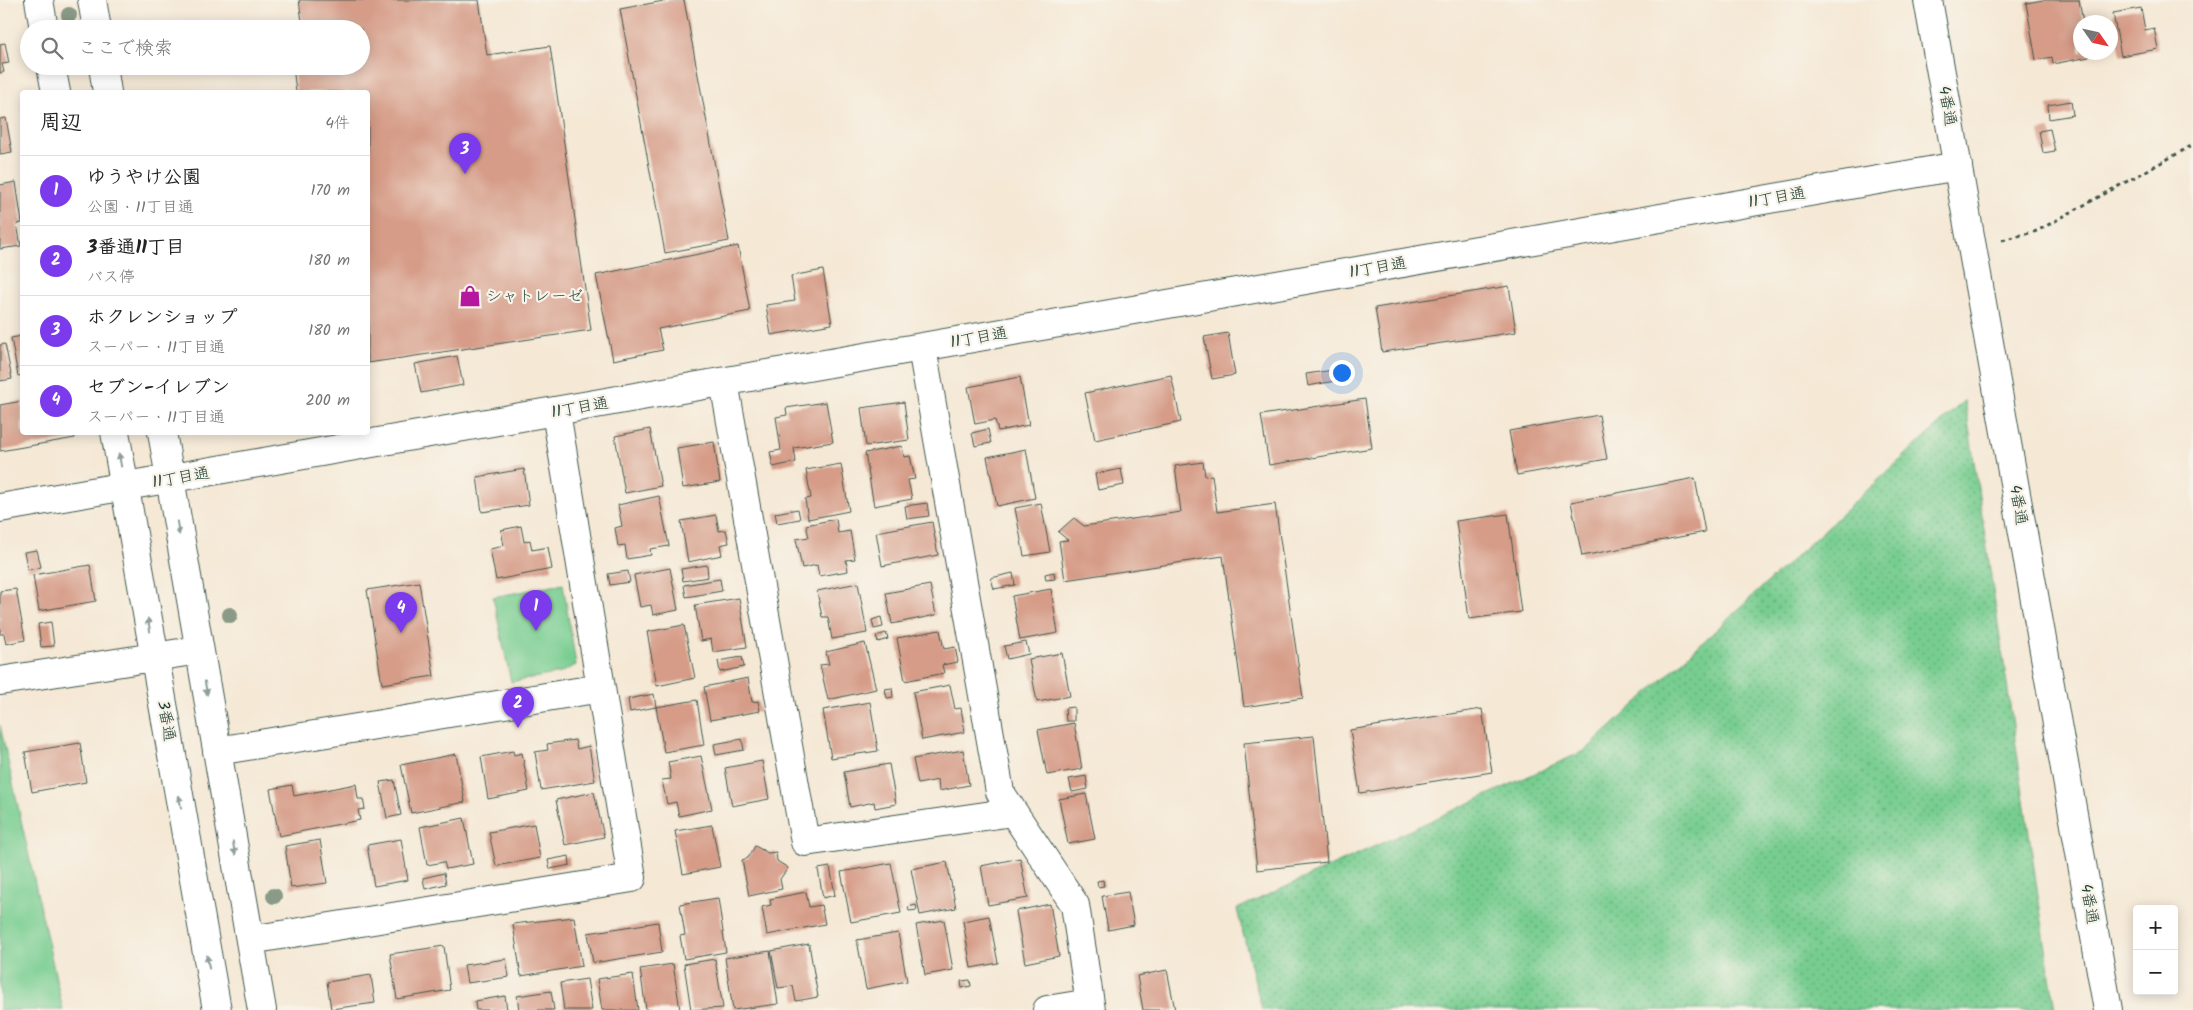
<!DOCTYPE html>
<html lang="ja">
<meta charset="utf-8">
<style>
:root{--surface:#fff;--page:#f2f2f2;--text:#222;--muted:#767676;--line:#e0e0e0;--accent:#7c3aed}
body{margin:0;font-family:Kalam,"Klee One",sans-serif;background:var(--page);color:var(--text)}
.controls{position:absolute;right:15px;bottom:15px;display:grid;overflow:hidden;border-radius:5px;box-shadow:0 2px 12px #0003}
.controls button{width:45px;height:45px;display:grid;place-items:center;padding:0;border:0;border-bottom:1px solid var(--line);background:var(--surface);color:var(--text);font:25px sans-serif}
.compass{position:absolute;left:2073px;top:15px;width:45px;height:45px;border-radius:50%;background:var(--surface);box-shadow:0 2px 12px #0003;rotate:124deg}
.you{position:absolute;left:1341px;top:372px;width:18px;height:18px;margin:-12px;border:4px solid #fff;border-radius:50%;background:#1a73e8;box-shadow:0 0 0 8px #1a73e833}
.badge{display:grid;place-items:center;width:32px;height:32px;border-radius:50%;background:var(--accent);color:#fff;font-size:16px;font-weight:700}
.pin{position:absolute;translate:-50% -41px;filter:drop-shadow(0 1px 2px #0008)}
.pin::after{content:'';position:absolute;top:26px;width:18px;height:15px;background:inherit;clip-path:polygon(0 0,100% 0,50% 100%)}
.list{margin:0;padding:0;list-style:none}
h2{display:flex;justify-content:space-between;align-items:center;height:65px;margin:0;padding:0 20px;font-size:21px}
h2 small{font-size:16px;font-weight:400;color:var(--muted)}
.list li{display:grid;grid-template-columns:32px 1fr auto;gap:15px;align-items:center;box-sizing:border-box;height:70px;padding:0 20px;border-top:1px solid var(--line)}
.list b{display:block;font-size:19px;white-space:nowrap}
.list p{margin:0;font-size:16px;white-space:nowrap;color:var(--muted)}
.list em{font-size:16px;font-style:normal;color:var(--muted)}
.icon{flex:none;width:28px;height:28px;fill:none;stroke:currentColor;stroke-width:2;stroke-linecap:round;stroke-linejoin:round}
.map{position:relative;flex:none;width:2193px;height:1010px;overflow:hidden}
.search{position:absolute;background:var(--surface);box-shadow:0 2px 12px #0003;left:20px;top:20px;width:350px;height:55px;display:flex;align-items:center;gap:12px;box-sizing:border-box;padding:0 18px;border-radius:28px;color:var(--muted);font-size:19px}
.panel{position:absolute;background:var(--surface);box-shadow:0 2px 12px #0003;left:20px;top:90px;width:350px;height:345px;border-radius:5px}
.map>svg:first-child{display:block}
</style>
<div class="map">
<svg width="2193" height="1010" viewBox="0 0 2193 1010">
<defs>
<pattern id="grass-dots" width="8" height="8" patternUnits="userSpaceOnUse" patternTransform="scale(1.25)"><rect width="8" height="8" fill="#77cd90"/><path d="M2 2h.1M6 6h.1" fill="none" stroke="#61a876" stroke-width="1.8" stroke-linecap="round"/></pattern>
</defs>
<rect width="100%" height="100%" fill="#f7f3e8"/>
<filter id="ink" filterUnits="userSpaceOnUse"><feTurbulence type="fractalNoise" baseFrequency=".02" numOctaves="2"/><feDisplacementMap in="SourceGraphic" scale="10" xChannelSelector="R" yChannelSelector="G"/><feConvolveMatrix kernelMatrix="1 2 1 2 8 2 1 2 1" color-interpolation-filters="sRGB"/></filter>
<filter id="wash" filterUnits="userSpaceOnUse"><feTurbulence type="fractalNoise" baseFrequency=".0096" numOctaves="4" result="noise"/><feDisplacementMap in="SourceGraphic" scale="20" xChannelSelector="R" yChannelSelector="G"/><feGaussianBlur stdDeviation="1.12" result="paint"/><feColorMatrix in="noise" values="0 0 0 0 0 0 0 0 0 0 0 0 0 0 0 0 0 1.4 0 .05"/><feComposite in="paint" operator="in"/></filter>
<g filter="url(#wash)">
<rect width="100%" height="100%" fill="#f5e8d5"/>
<path fill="url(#grass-dots)" stroke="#4b8562" d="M1965,400L2055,1010H1262L1237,909L1586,750Z"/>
<path fill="#77cd90" stroke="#4b8562" d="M563,584L576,665L561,673L511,682L493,597Z
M0,725L63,1010H0Z"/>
<g id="blocks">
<path fill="#d69c88" d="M299,0H479L487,55L550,46L591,330L368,363V92H296L293,66H361V29H303Z
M669,0H684L729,241L665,253L620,9Z
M2043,0H2079L2083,22H2080V52H2089V57L2053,64L2052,57L2036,60L2026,3Z
M2141,8L2145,30L2154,28L2158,49L2121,56L2113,13Z
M5,43L9,63L2,64L4,72L0,73V44Z
M2071,101L2073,115L2049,119L2048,105Z
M6,118L12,152L0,154V119Z
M2050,129L2055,151L2043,153L2039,131Z
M16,182L22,223L17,224L21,246L0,249V185Z
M738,246L750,311L658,329L663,350L613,360L596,275Z
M823,270L832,324L771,335L766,305L795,301L791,276Z
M1509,286L1516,332L1382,352L1375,308Z
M1228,333L1235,375L1212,379L1204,337Z
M22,336V375L18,376L11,338Z
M5,344L12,379L0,381V345Z
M457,356L463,385L421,393L415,364Z
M1334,370L1335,381L1308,386L1306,374Z
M1171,375L1181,422L1095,440L1085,393Z
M1020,377L1029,425L998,431L995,420L975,424L968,387Z
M1365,399L1372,448L1269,465L1261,415Z
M22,401V432H74L75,438L0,451V405Z
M826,402L833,442L794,448L796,462L773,467L770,452L781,450L776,417L787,415L786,408Z
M904,402L909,440L866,446L861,408Z
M1599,415L1607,459L1517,475L1509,431Z
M650,429L661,486L625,493L615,436Z
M988,429L991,443L975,446L972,433Z
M714,442L720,482L683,488L677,448Z
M902,446L904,457L910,456L915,479L908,480L912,499L874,506L865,453Z
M1026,449L1035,498L997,506L987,457Z
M1203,462L1205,476L1212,475L1217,512L1275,504L1303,698L1244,707L1223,556L1065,580L1059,541L1068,540L1058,532L1074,518L1084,526L1181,512L1175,466Z
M841,464L849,511L808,519L805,499L811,498L806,470Z
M524,469L529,505L482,512L477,477Z
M1121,469L1124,485L1098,490L1095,474Z
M1695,478L1705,532L1582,556L1571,502Z
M659,496L669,546L650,549L651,555L627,559L625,545L618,546L615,528L622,526L618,505Z
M927,503L929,516L907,519L905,506Z
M1041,503L1050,552L1024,556L1015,508Z
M798,509L800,519L777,523L775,513Z
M1508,514L1521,612L1469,619L1456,521Z
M716,515L719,531L726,530L729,543L720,545L722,555L688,562L681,521Z
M836,519L838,533L850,531L855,559L846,560L848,571L819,576L817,565L802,568L796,539L809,537L806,525Z
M932,522L938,555L882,566L876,532Z
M521,526L524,542L530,540L532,550L548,547L552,569L496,580L490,549L504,546L501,530Z
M37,550L41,567L28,570L24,552Z
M90,565L96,601L39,611L33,575Z
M707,565L708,577L683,581L681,569Z
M670,568L678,610L653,615L651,605L640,607L634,575Z
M628,571L630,582L610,585L608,574Z
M1054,572L1055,579L1046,580L1045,574Z
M1013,573L1015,585L994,589L991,578Z
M720,579L722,591L686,597L684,585Z
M419,582L434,676L382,684L367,590Z
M858,583L867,633L832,639L828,617H822L817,591Z
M930,585L936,615L892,624L886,593Z
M16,589L25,640L6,644L4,634H0V591Z
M1051,589L1058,633L1020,640L1012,596Z
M739,598L747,647L713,652L711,639L701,641L695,605Z
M881,617L883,627L874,629L872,620Z
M51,622L54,646L41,647L38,624Z
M684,625L695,678L657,686L647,632Z
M940,630L944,649L955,647L958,662L942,665L944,673L905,681L897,638Z
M886,633L888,639L878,642L876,636Z
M1026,642L1029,654L1007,659L1004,646Z
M865,643L876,689L828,700L820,665L829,664L826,652Z
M1062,653L1070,696L1037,702L1029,659Z
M742,657L744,667L720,672L718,661Z
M748,678L752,702L758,701L760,711L710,720L704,687Z
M950,685L955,709L961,708L965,732L922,740L913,692Z
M892,688L893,697L887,698L885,689Z
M654,694L656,707L630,712L628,699Z
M697,700L704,745L664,752L656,707Z
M870,702L878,751L831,758L823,710Z
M1074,707V721H1066L1065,708Z
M1482,709L1492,772L1360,793L1350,730Z
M1074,723L1082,769L1047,775L1038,730Z
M1314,736L1327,862L1257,870L1244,743Z
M742,739L744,750L716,755L714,744Z
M575,740L577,749L589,746L595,781L541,790L535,752L548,750L547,744Z
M80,743L86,782L32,792L25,752Z
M963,750L969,785L939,791L938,780L918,784L913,759Z
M513,751L514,755L522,753L529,791L488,799L481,757Z
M456,754L465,802L411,813L401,765Z
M701,756L712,809L679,816L676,802L667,804L662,780L671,779L668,762Z
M762,761L769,799L732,806L725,768Z
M889,764L896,804L875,808L874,802L850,807L844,772Z
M1086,776L1088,789L1072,792L1069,779Z
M394,780L401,815L387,818L380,782Z
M356,784L358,799H363L365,809L358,810L360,820L279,836L270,789L292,785L294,796Z
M594,792L604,837L565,845L556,800Z
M1086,794L1095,839L1068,844L1059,799Z
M464,818L473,864L446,869L444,862L427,865L420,827Z
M534,824L540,858L496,866L489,832Z
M712,825L720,867L683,874L675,831Z
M401,839L408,880L374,886L367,845Z
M320,840L327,883L291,888L285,846Z
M755,846L768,853L776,852L777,861L788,868L780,879L782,889L749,896L742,860L748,858Z
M569,856L570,865L550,869L548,860Z
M1020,858L1028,898L988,905L981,866Z
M947,862L956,908L920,915L911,869Z
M891,863L901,913L851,922L841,872Z
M830,867L835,895L823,898L818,869Z
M444,873L446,884L425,889L423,878Z
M1103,880L1104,886L1098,887L1097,881Z
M806,892L809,907L821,905L825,924L767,935L762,907L771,905L770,899Z
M1128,892L1134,925L1108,930L1102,896Z
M718,898L726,952L684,959L680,936L685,935L680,904Z
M1050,904L1059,956L1025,963L1016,911Z
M916,905L917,910L909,911L908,907Z
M989,916L998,963L971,968L963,921Z
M574,917L582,966L521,976L513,924Z
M944,920L953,970L925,975L916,925Z
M658,922L662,952L593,963L588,933Z
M898,933L907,981L866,989L857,940Z
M809,944L818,997L796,1001L793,986L778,988L771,951Z
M444,946L450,990L397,999L390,954Z
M770,951L778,1004L733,1010L725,958Z
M506,959L509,977L467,983L464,965Z
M715,959L723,1008L691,1010L684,964Z
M673,964L680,1010H646L640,969Z
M1167,970L1175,1010H1143L1137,976Z
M633,974L638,1010H602L597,979Z
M371,975L375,1003L331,1009L327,982Z
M587,979L592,1010H564L560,983Z
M970,980L971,986L962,988L961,981Z
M551,991L554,1010H519L517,996Z
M505,996L507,1010H476L475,1001Z"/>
</g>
</g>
<g filter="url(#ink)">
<use href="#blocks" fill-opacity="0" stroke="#3f574c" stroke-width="1"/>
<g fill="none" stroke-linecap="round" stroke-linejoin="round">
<g stroke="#3f574c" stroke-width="30">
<path id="minor" d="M39,0L44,29
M92,0L97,29
M1928,0L2108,1010
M51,66L56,92
M103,66L107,92
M922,348L1000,792L1075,905L1091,1010
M724,382L805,842L1013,812
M115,432L217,1010
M162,432L262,1010
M0,508L1958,166
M0,681L199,650
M217,751L601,688
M250,940L632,878L556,412
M1047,1010L1090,1003"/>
</g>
<path stroke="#3f574c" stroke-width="3" stroke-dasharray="4 4" stroke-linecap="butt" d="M2002,240L2037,231L2193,145"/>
<use href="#minor" stroke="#fff" stroke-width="28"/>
</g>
<g fill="#899a86">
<circle cx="69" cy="15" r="8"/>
<circle cx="230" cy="615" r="8"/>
<circle cx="274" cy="896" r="8"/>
</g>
<defs><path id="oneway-solid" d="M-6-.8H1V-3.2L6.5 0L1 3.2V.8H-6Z" transform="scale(1.25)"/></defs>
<g fill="#8f9e9a">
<use href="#oneway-solid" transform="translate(120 460) rotate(-100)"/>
<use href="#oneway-solid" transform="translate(178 528) rotate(80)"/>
<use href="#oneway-solid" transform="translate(149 625) rotate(-100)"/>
<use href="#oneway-solid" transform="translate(206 688) rotate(80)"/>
<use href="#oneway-solid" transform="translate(180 802) rotate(-100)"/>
<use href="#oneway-solid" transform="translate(234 848) rotate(80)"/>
<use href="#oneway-solid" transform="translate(208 962) rotate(-100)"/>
</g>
</g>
<defs>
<g id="shop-bare" transform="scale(1.725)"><path d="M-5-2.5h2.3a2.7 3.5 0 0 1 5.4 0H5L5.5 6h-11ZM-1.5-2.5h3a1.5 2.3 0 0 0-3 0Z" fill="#b5179e" stroke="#f7f3e8" stroke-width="2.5" paint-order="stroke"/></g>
</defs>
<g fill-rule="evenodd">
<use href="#shop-bare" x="470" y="296"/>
</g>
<g text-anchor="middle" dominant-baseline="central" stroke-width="4.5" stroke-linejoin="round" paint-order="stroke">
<g font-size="16" fill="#1f3d34" stroke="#f7f3e8">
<text transform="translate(1947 106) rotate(80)">4番通</text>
<text transform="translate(1777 198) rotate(-10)">11丁目通</text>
<text transform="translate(1378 268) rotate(-10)">11丁目通</text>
<text transform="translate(979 338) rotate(-10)">11丁目通</text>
<text transform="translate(580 408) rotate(-10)">11丁目通</text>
<text transform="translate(181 478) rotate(-10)">11丁目通</text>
<text transform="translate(2018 505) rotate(80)">4番通</text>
<text transform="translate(166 721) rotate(80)">3番通</text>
<text transform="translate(2089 904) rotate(80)">4番通</text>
</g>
<g font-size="16" fill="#1f3d34" stroke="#f7f3e8" text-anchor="start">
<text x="486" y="296">シャトレーゼ</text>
</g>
</g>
</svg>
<div class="controls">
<button>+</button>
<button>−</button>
</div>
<svg class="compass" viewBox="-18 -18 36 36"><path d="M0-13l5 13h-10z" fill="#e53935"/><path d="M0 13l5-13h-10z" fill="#767676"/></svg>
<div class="you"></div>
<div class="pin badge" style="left:536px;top:631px">1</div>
<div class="pin badge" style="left:518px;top:728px">2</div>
<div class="pin badge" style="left:465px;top:174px">3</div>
<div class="pin badge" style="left:401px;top:633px">4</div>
<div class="search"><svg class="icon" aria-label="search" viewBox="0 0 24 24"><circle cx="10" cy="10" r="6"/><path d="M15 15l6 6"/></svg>ここで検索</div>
<section class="panel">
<h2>周辺<small>4件</small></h2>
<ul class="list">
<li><span class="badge">1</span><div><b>ゆうやけ公園</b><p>公園 · 11丁目通</p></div><em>170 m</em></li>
<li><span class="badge">2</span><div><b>3番通11丁目</b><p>バス停</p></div><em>180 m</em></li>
<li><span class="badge">3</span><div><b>ホクレンショップ</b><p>スーパー · 11丁目通</p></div><em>180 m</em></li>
<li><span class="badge">4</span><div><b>セブン-イレブン</b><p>スーパー · 11丁目通</p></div><em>200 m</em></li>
</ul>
</section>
</div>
